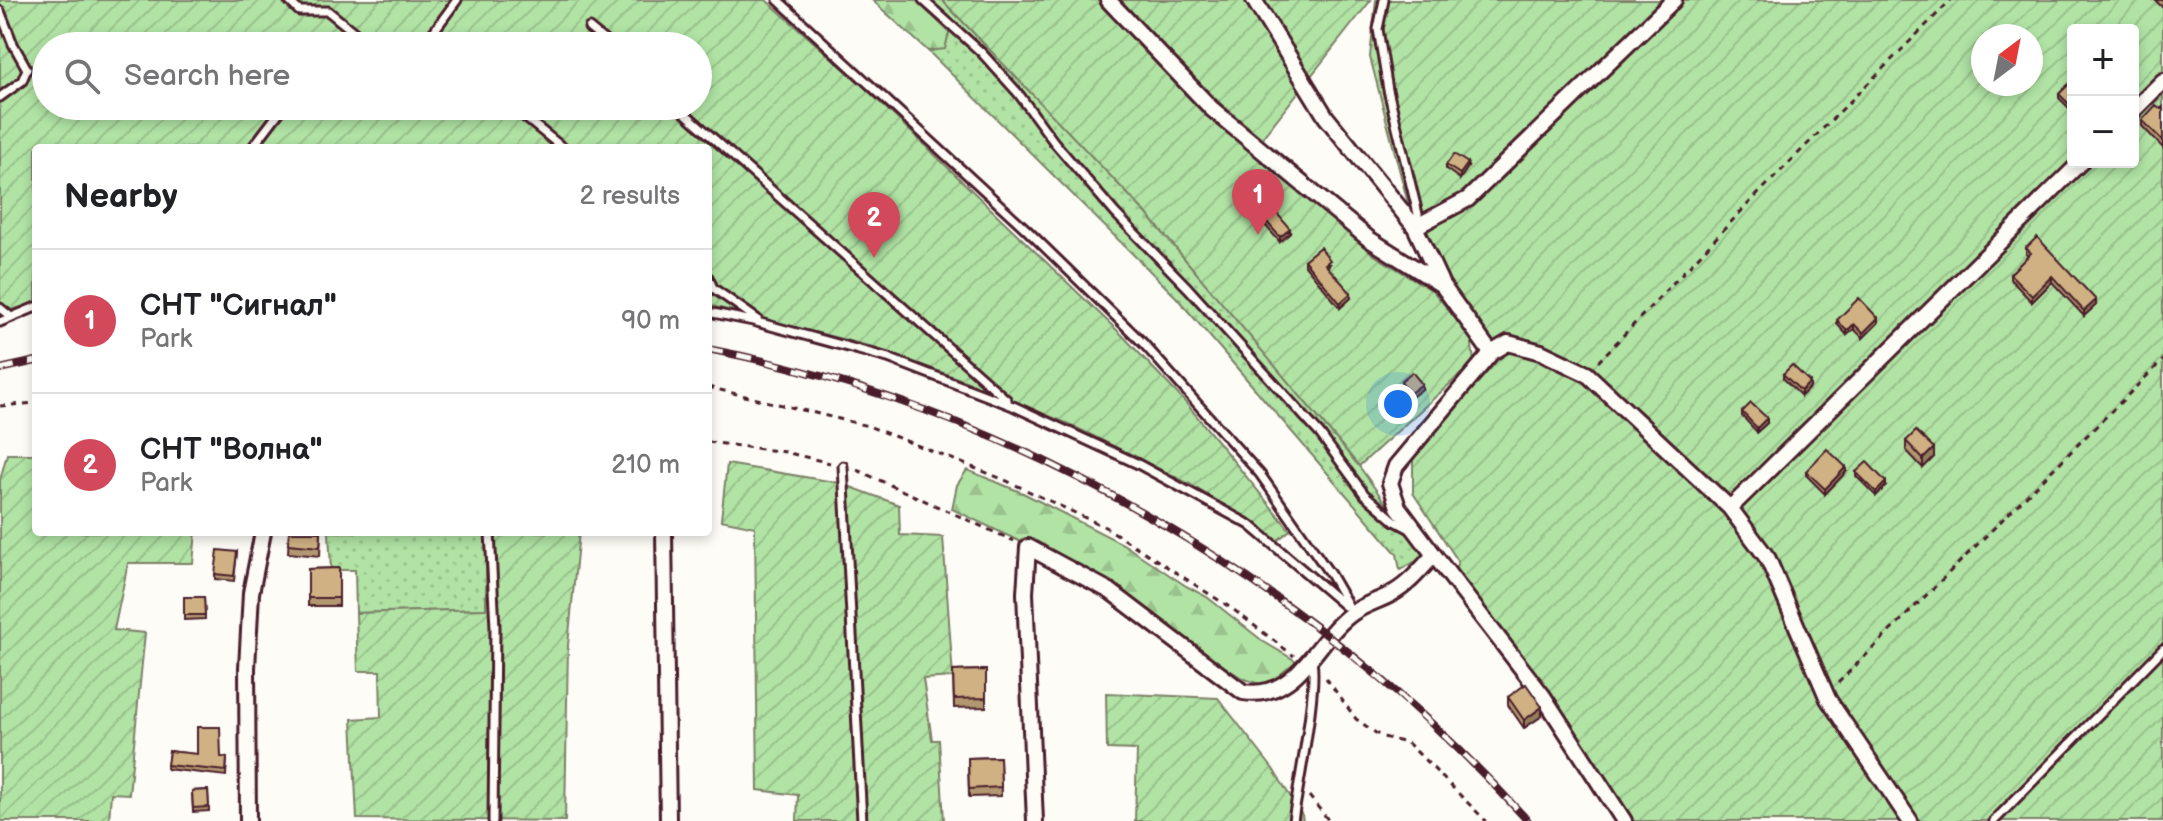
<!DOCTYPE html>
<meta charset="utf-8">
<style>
:root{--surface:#fff;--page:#f2f2f2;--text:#202124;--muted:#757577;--line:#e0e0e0;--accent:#d1495b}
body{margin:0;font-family:"Balsamiq Sans",sans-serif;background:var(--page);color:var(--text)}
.controls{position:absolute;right:24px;top:24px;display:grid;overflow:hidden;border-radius:8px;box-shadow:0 4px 12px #0003}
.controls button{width:72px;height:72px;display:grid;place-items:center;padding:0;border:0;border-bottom:2px solid var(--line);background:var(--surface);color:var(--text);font:40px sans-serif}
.compass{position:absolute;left:1971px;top:24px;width:72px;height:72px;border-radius:50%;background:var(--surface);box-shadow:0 4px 12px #0003;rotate:32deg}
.you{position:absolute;left:1398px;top:404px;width:28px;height:28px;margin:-20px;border:6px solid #fff;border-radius:50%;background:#1a73e8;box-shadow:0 0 0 12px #1a73e833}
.badge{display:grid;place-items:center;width:52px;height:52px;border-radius:50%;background:var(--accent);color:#fff;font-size:26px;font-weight:700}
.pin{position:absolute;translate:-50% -66px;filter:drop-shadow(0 2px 4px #0008)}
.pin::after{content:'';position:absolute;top:42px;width:28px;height:24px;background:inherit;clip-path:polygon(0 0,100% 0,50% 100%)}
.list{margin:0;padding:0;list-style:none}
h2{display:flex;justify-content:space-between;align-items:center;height:104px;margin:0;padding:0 32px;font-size:34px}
h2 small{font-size:26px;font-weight:400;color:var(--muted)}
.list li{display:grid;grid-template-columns:52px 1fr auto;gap:24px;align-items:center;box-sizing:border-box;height:144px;padding:0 32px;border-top:2px solid var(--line)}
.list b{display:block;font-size:30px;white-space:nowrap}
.list p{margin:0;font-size:26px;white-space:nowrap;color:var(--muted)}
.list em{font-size:26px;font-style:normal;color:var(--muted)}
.icon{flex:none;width:44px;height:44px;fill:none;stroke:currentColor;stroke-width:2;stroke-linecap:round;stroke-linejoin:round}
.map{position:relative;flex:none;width:2163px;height:821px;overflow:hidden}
.search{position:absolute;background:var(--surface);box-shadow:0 4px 12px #0003;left:32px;top:32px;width:680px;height:88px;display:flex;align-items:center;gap:20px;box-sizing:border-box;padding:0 28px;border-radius:44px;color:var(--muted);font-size:30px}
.panel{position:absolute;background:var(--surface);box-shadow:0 4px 12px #0003;left:32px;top:144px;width:680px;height:392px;border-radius:8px}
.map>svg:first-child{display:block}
</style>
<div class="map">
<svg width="2163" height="821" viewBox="0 0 2163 821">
<defs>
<pattern id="grass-dots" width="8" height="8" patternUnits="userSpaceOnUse" patternTransform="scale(2)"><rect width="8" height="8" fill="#b0e3a4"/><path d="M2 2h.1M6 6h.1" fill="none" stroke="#99c28d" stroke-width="1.8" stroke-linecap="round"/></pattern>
<pattern id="forest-firs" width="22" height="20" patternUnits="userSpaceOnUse" patternTransform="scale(2)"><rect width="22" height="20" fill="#b0e3a4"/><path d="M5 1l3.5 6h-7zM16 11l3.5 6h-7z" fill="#99c28d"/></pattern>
<pattern id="garden-furrows" width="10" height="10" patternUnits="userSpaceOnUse" patternTransform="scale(2)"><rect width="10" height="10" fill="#b0e3a4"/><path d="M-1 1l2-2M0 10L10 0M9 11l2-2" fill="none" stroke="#99c28d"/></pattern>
</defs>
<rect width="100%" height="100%" fill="#fdfcf7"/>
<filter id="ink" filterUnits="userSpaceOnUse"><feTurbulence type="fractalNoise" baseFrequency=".0125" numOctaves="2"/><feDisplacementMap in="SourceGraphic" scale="16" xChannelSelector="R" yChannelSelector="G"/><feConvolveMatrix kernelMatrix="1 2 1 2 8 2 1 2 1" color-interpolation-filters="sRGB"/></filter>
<g filter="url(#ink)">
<path fill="url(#grass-dots)" stroke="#7d8168" stroke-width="2" d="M916,0H942L1147,214L1359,466L1424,557L1400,570L1397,554L1176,297L928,51L945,48L949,32Z
M329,532H486L487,609L356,613L355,570H331Z"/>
<path fill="url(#forest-firs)" stroke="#7d8168" stroke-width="2" d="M872,0H916L949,32L945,49L928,51Z
M967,470L1023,493L1123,544L1186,586L1207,597L1264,642L1296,661L1273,681L1262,685L1242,678L1185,641L1115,587L952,509L957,485Z"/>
<path fill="url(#garden-furrows)" stroke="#7d8168" stroke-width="2" fill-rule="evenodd" d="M0,0H766L860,83L1123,336L1186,403L1290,530L1278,540L1190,484L1071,425L968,382L869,346L708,305V148H36V302L0,314ZM46,46H698V106H46Z
M942,0H1099L1188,93L1374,255L1433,291L1471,337L1474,362L1359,466L1147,214Z
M1114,0H1371L1262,138L1221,104Z
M1376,0H2163V821H1631L1516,647L1455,571L1458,561L1413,493V459L1503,353L1449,287L1411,215L1370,57ZM2073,30H2133V162H2073ZM1983,36H2031V84H1983Z
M7,454H36V532H196L193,563H128L114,630L145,633L129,794L111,793L109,821H0V480Z
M727,464L840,483L899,505L900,535L943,537L953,677L923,679L932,740H939L944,821H797L798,795L758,790L755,527L721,520Z
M486,532H579L568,645L565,821L357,819L352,719L381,717L380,671H358L356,613L486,609Z
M1106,693L1218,698L1273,769L1302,815L1303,821H1135L1137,750L1107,749Z"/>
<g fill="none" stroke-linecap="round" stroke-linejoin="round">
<g stroke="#4a1f2b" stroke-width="13">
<path id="lane" d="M288,0L299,11H328L371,46
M778,0L1027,230L1143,343L1260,474L1330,574L1352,612
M923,0L981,52L1018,93L1054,142L1115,213L1188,288L1320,434L1365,495L1395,521L1412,530
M1384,0L1378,29L1388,90L1418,214L1415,225
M0,11L13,44L27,69L22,81L0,97
M589,28L611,46
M429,38L439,46
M423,46L457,0
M511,106L563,148
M677,106L1007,400
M252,148L284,106
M708,277L713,288L757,319
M0,308L11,317
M708,312L753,321L888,358L1013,406L1136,463L1250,525L1345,606
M0,322L36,307
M843,466L862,821
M490,532L495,627L493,821
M1293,821C1297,791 1320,678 1311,658
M1994,821L2163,649"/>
</g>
<g stroke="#4a1f2b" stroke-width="20">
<path id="street" d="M1108,0L1212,109L1369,239L1442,285
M1254,0L1326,117L1415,227L1442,285L1491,353
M2133,111L2163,81
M1415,227L1468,199L1674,0
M1730,508L2081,162
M664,532L668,821
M1434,555L1543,696L1624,821
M248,821L247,668L251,593L263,532
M1035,821L1025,593L1028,547L1110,591L1243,692C1299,701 1316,637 1354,612C1365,604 1381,600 1393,593C1409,584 1421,569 1434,555L1398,507L1390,483L1396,466L1491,353L1508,343L1541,352L1587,374L1730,508L1768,559L1828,699L1910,821"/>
</g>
<path stroke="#4a1f2b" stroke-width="3" stroke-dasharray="6 6" stroke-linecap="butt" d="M1598,362L1750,202L1951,0
M708,387L868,426L1005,480L1107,528L1234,610L1294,656
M0,406L36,403
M708,442L785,452L830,463
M857,470L1014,541
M1326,678L1356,719L1380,736L1409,744L1486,821
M1838,683L2163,360
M1309,796L1329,821"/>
<use href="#lane" stroke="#fdfcf7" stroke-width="7"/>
<use href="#street" stroke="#fdfcf7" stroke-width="14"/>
<g stroke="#4a1f2b" stroke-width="8">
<path id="rail" d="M708,349C1019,409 1316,587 1528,821
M0,369L36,361"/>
</g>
<use href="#rail" stroke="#fdfcf7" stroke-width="5" stroke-dasharray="15" stroke-linecap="butt"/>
</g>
<path fill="#b29871" stroke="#4a1f2b" stroke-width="2" d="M2155,0H2163V8Z
M2073,80V112L2059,98V94Z
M2163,107V148L2142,126V120Z
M1446,165L1468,167L1460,179L1446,169Z
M1265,220L1290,233L1280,242L1265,225Z
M2026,248L2096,305L2084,316L2052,282L2032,302L2010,279V274L2028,256L2026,254Z
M1304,260L1330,264L1327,267L1351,298L1340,308L1304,264Z
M1837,320L1878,323L1863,338L1854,329L1847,335L1837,324Z
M1783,374L1810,387L1801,396L1783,378Z
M1401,381L1422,389L1410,398L1401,385Z
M1742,412L1767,423L1757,432L1742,416Z
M1906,441L1934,457L1923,468L1906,450Z
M1806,471L1846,472L1825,494L1806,475Z
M1856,472L1886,486L1876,496L1856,476Z
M289,532H321L320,556L288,553Z
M237,552L234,581L215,579V574Z
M339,568V606H308V569Z
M184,597H204L205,619L184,620Z
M986,670V707L954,708L953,671Z
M1508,697L1542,716L1524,728L1508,705Z
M169,751L227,758L226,776L167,769Z
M1000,757L1001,796L969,797L968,758Z
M208,790L209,811L193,812L192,791Z"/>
<path fill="#917c5c" stroke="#4a1f2b" stroke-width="2" d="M1468,163V167L1460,179V174Z
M1290,229V233L1280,242V237Z
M2052,276V282L2032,302V296Z
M1351,293V298L1340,308V303Z
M2096,300V305L2084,316V311Z
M1878,318V323L1863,338V333Z
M1854,324V329L1847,335V331Z
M1810,382V387L1801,396V391Z
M1422,384V389L1410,398V393Z
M1767,418V423L1757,432V428Z
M1934,448V457L1923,468V459Z
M1846,467V472L1825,494V489Z
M1886,482V486L1876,496V492Z
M1542,707V716L1524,728V720Z"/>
<path fill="#cfb183" stroke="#4a1f2b" stroke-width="2" d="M2073,80V108L2059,94Z
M2156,105L2161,109L2163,107V141L2142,120Z
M1454,154L1468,163L1460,174L1446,165Z
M1275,211L1290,229L1280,237L1265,220Z
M2037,237L2096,300L2084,311L2052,276L2032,296L2010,274L2031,253L2026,248Z
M1320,247L1330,260L1325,264L1351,293L1340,303L1304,260Z
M1859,298L1878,318L1863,333L1854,324L1847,331L1837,320Z
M1792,365L1810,382L1801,391L1783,374Z
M1412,372L1422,384L1410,393L1401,381Z
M1751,403L1767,418L1757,428L1742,412Z
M1916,431L1934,448L1923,459L1906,441Z
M1827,449L1846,467L1825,489L1806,471Z
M1867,462L1886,482L1876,492L1856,472Z
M289,532H321L320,547L288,544Z
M218,550L237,552L234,576L215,574Z
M339,568V598H308V569Z
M184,597H204L205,615H184Z
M986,670V698L954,699L953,671Z
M1526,684L1542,707L1524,720L1508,697Z
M197,727H220L221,757L227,758L226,771L167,765L169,751L197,754Z
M1000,757L1001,787L969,789L968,758Z
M208,790L209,807L193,808L192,791Z"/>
</g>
</svg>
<div class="controls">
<button>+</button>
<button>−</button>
</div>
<svg class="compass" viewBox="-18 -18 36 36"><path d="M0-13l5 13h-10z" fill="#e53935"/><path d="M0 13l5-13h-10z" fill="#757577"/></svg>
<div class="you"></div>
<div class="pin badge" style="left:1258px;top:235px">1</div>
<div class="pin badge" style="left:874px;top:258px">2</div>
<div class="search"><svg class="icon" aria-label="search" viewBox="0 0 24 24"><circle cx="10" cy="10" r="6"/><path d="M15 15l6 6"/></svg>Search here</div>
<section class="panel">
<h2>Nearby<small>2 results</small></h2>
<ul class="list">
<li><span class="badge">1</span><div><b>СНТ &quot;Сигнал&quot;</b><p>Park</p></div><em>90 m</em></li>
<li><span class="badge">2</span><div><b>СНТ &quot;Волна&quot;</b><p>Park</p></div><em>210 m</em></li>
</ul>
</section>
</div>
